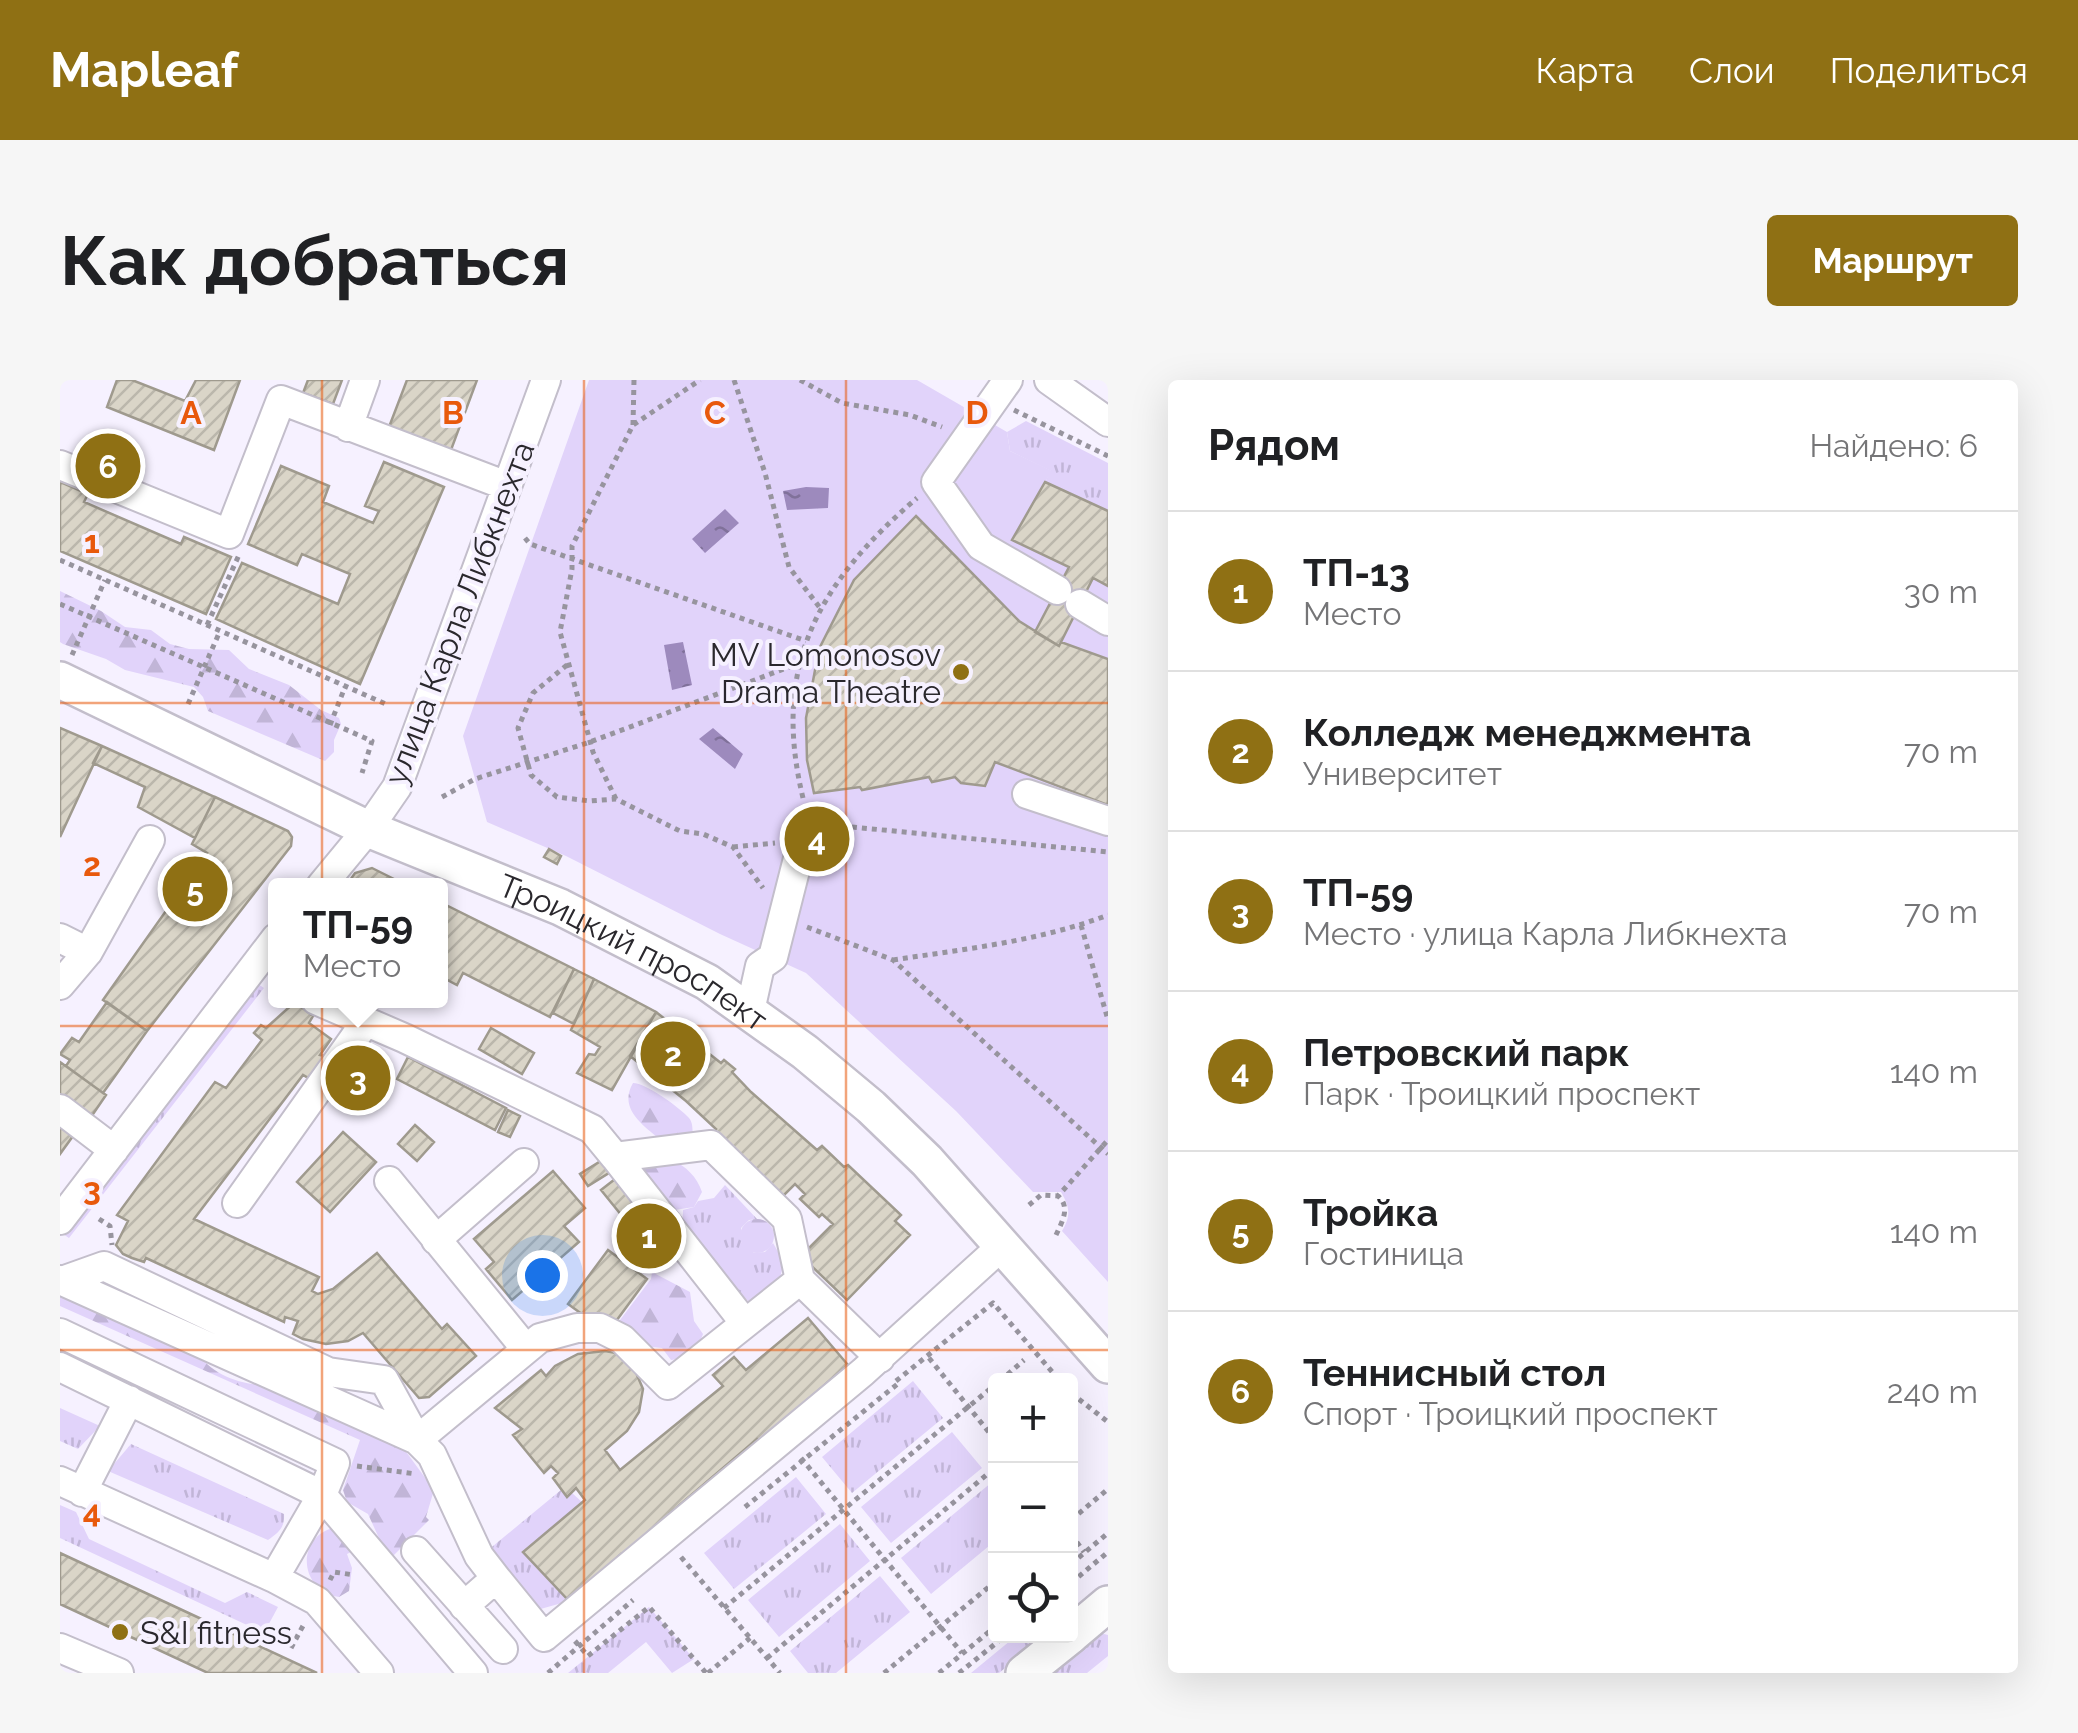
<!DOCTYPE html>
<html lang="ru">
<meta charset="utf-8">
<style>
:root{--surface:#fff;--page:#f6f6f6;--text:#202124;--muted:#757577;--line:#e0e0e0;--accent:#8f7014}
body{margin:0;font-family:Raleway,sans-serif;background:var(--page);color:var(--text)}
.controls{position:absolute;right:30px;bottom:30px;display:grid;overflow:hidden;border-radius:10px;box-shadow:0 10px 40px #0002}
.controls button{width:90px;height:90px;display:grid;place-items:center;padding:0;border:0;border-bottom:2px solid var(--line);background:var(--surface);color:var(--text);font:50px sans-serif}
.you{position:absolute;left:482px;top:895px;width:35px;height:35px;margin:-25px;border:8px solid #fff;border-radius:50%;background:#1a73e8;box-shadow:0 0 0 15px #1a73e833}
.badge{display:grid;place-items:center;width:65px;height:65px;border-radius:50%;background:var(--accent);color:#fff;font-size:32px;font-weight:700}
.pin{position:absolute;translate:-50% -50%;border:5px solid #fff;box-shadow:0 2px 10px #0006}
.popup{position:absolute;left:208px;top:498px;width:180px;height:130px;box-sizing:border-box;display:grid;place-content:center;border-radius:10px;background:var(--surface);filter:drop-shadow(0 2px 8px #0005);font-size:32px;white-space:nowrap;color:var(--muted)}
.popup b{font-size:38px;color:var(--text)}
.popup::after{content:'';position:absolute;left:50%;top:100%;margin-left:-20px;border:20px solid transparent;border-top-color:var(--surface)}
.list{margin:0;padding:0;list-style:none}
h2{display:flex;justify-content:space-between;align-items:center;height:130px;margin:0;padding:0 40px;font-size:42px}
h2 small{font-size:32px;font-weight:400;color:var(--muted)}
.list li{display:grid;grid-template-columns:65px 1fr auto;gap:30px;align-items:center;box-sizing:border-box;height:160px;padding:0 40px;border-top:2px solid var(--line)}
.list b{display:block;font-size:38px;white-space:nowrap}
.list p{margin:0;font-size:32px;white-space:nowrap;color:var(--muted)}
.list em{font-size:32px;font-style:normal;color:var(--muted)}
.icon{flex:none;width:55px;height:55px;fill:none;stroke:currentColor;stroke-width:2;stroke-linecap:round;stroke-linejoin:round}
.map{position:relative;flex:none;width:1048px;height:1293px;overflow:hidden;border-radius:10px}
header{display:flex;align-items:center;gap:60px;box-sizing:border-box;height:140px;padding:0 50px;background:var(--accent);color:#fff}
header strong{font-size:48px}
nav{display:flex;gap:55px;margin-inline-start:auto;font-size:35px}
.intro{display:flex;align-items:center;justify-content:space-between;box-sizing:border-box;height:240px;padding:0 60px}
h1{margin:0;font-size:70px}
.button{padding:25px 45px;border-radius:10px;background:var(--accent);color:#fff;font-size:35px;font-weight:700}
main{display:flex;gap:60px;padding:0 60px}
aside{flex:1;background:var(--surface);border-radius:10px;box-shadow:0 10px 40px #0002}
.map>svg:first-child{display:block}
</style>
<header>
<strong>Mapleaf</strong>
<nav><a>Карта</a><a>Слои</a><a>Поделиться</a></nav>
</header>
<div class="intro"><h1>Как добраться</h1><a class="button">Маршрут</a></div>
<main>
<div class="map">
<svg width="1048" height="1293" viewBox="0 0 1048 1293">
<defs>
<pattern id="grass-tufts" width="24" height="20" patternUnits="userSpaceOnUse" patternTransform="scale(2.5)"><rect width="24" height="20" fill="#e1d3fa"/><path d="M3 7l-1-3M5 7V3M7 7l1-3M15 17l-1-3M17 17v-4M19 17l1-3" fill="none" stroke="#c1b5d7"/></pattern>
<pattern id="forest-firs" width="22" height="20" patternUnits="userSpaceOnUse" patternTransform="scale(2.5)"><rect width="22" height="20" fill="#e1d3fa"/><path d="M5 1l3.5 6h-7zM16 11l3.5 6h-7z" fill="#c1b5d7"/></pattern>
<pattern id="water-ripples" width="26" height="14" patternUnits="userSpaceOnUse" patternTransform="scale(2.5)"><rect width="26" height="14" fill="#9d8abd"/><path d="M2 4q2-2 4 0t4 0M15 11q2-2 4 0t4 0" fill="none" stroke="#80719a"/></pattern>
<pattern id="building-hatch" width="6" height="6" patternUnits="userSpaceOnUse" patternTransform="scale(2.5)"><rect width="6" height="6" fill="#dad5c8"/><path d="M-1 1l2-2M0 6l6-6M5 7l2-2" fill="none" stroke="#bbb7ac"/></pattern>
</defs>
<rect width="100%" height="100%" fill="#f6f1ff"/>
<path fill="url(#grass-tufts)" d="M966,41L1048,83V132L985,102L991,91L950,71L947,52Z
M195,602L204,608L9,858L0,852Z
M665,805L697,839L689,840L681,848V862L694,873L705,872L713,863L724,882L719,902L692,925L622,853L623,830L634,827L638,821L654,818Z
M853,1001L883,1038L792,1113L762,1077Z
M0,1028L40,1046L18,1069L0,1061Z
M892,1052L922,1088L831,1163L801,1127Z
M71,1064L224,1134C225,1148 218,1153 208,1160L48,1091Z
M736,1097L766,1134L674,1209L644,1173Z
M932,1102L935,1106V1161L871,1214L841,1178Z
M501,1110L507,1117L512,1113L522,1122L463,1172L509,1221L477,1230L427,1171Z
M0,1125L16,1132L29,1159L165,1223L187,1212L218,1227L204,1253L0,1158Z
M780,1144L810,1181L719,1257L688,1220Z
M820,1196L850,1232L776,1293H748L730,1271Z
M589,1227L634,1279L612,1293L586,1262L548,1293H508Z
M1040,1253L1048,1255V1276L1027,1293H987Z
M956,1256H984L939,1293H911Z"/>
<path fill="url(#forest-firs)" d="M0,211L41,231L65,247L91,250L110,264L129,269L169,270L189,289L229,305L261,330L279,338L281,344L274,360V372L265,381L148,331L143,317L134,307L65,290L46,279L3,264L0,262Z
M573,703C586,703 619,727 629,738C633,743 632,747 633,754L602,761C583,745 558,729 573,703Z
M612,780C626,786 637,797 642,812L634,827L608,831L581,789L585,783Z
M680 856a17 17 0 1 1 34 0a17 17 0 1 1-34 0Z
M592,892L630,912L634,941L643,954L634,977L611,980L602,968L582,966L554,948L591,899Z
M0,905L138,972C148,993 184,1007 206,1004L340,1068L347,1073L374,1110L366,1137L369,1140L329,1180L308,1134L287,1122L283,1110L300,1060L0,926Z
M272,1148L295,1170L287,1174L292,1188L289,1211L279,1217C240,1211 235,1160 272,1148Z"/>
<path fill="#e1d3fa" d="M529,0H857L947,52L950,71L992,91L985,102L1048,131V902L1002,851C1011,836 1010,827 1001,812H973L896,731L746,593L660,554L506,476L427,442L403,356Z"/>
<path fill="url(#water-ripples)" d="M746,107L769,108L768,128L727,130L723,111Z
M665,129L679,143L645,173L632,159Z
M623,262L632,305L612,310L604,265Z
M653,348L683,374L675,389L639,359Z"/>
<path fill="url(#building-hatch)" stroke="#9f9a8e" stroke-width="2.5" d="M57,0H72L125,21L136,0H180L154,70L47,27Z
M248,0H282L273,24L243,13Z
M347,0H417L391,70L329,47Z
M324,82L384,107L300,304L156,239L182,183L278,224L290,194L242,174L237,185L188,164L221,86L269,106L263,122L313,143L319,131L305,126Z
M0,102L28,114L24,122L121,164L124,157L171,177L146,234L0,171Z
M985,102L1048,131V206L1033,198L999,266L975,252L1009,187L952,160Z
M856,136L959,241L999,266L1001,262L1048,279V425L935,382L925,406L901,403L895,397L872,402L869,397L802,410L800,407L754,413L747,380L746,338L759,269L794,200Z
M0,348L42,366L0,457Z
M42,366L155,417L135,458L78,427L85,407L33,383Z
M155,417L228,451L232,457L231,466L87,651L43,620L147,473L132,464Z
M489,469L501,476L497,484L484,477Z
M312,488L348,506H286L295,493Z
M380,522L514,589L490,637L403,593L397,605L380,596Z
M514,589L534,599L514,644L493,633Z
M534,599L596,632L552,710L517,693L529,674L535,675L540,667L511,650Z
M47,622L87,651L43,713L6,686L10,680L0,674L12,658L19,662Z
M235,622L253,636L249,643L271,659L260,675L264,676L250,699L243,695L134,839L259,897L252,911L258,914L273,909L317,873L382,949L387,944L416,976L369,1017L359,1018L303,953L288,961L266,964L243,959L233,954L238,941L225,937L224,942L86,878L84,882L72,878L63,874L56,865L68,841L57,835L155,702L166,708L202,660L194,653L201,645L206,648Z
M596,632L661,683L664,680L675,689L672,692L691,712L757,770L762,766L784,787L788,785L841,835L835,841L850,855L787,920L741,876L773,844L762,834L759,837L740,819L745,814L735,804L723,816L653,752L656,749L626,721L570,676Z
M431,648L474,673L462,694L419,669Z
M301,673L321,687L296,723L276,709Z
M348,677L446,728L435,750L337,699Z
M0,682L46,715L29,740L0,719Z
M448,730L460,736L450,757L438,752Z
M355,745L374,762L357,781L338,764Z
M0,747L13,756L0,774Z
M283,752L316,782L270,832L237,802Z
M544,779L552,791L528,806L520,794Z
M493,791L525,828L504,846L519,862L452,920L426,889L434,882L414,859Z
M559,796L590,833L571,847L541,810Z
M590,833L612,860L588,879L566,852Z
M548,870L587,899L551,948L533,942L508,924Z
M748,938L788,985L731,1034L738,1042L706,1070L697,1059L610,1133L618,1142L568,1182L561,1174L509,1221L463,1172L525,1120L516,1108L507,1117L493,1098L498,1093L491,1086L484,1093L453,1055L462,1049L435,1028L481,990L486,996L495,986L518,974L545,971L556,973L571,981L583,1009L579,1032L567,1051L545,1070L560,1090L663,1006L653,995L674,977L686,990Z
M0,1173L180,1257L257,1293H148L0,1224Z"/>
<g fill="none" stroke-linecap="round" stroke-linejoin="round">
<g stroke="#c3becb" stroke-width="32">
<path id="minor" d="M948,0L876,102L921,166L997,210
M989,0L1048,42
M288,47L305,0
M0,85L169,154L221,20L447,106
M1020,224L1048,241
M967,414L1048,441
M261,506L308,449L337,407L486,0
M0,558L28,572
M0,605L28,572L90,460
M256,620L344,658L532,749L555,777L651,765L727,839L740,900L820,978
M690,631L700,586L713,577L747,443
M0,729L54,770
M555,777L684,942
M329,801L466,969
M177,823L305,643
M0,840L216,558
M376,860L464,783
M0,900L357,1060
M2,901L44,886L268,992L324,1000L357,1060L372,1075L419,1176L436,1198L404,1226
M0,953L275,1083L262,1115L214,1198
M0,987L262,1115L413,1293
M357,1060L480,958L517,948H540L562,959L608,1005L740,900
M0,1101L214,1198L257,1221L319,1293
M22,1112L69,1020
M356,1171L443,1269
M436,1198L484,1257L803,992L943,865
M0,1268L59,1293"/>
</g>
<g stroke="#c3becb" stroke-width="40">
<g id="major">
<path id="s1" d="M0,300L308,449L500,527L647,602L745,672L811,727L867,781L1048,985"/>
<path d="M1011,1255L1048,1224"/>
<path d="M964,1293L1010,1256"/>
</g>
</g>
<path stroke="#97949e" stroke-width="5" stroke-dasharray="5 5" stroke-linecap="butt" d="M674,0L705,93L729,187L760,228
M740,0L782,23L850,35L882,47
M954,30L1048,76
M573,45L574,0
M465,158L470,164L746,261
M0,180L328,325
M0,224L312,361L302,393
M147,245L179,175
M12,275L45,200
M507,285L473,313L458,348L471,395L497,417L530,421L556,419L620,451L643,454L673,467L703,508
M128,324L160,251
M270,345L285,307
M382,417L415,399L530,362L737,284
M743,418C711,286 758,203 857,118
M556,419L533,372L500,252L512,189V166L573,45L640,0
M772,445L1048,472
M673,467L715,463
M1021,545L1048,640
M747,547L833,580L1048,774
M833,580C905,569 980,561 1048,535
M969,825L981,815L998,816L1048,760
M39,839L50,846L52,865
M996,855C1002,842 1011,827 998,816
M869,978L936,1061
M836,1001L933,923L1000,1001
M940,1001L964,980
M1011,1013L1048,1042
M741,1078L902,1273
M297,1086L356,1094
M685,1127L840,1002
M1011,1140L1048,1109
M1011,1154L1024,1172
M621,1177L720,1293
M1011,1184L1048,1153
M270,1200L274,1192L294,1195
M1011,1203L1048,1172
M664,1228L936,1004
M180,1257L183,1249
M515,1261L528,1276L589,1227L646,1293
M231,1268L244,1244
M707,1278L936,1087
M488,1293L573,1220
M648,1293L690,1258
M824,1293L936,1201
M879,1293L936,1246
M899,1293L945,1256"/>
<use href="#minor" stroke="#fff" stroke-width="28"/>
<use href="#major" stroke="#fff" stroke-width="35"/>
</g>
<path fill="none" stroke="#e8590c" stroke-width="2.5" stroke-opacity="0.55" d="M262,0V1293M524,0V1293M786,0V1293M0,323H1048M0,646H1048M0,970H1048"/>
<g fill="#8f7014" stroke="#f6f1ff" stroke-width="4">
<circle cx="901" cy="292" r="10"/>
<circle cx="60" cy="1252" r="10"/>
</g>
<g text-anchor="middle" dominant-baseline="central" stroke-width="8" stroke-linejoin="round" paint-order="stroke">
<g font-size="32" fill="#2a282d" stroke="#f6f1ff">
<text transform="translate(399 233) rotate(-69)">улица Карла Либкнехта</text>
<text stroke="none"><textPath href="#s1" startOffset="635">Троицкий проспект</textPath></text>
</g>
<g font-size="32" fill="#2a282d" stroke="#f6f1ff" text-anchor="end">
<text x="881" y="274">MV Lomonosov<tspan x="881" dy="37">Drama Theatre</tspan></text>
<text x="80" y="1252" text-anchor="start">S&amp;I fitness</text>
</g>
</g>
<g font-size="32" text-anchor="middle" font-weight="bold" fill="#e8590c" stroke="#f6f1ff" stroke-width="8" stroke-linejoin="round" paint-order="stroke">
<text x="131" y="44">A</text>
<text x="393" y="44">B</text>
<text x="655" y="44">C</text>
<text x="917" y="44">D</text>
<text x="32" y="173">1</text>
<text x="32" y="496">2</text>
<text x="32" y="820">3</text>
<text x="32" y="1143">4</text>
</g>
</svg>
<div class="controls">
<button>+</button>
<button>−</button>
<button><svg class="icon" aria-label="locate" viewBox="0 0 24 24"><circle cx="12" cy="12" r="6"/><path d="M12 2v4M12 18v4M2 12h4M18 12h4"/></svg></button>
</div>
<div class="you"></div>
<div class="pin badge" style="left:589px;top:856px">1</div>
<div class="pin badge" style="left:613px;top:674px">2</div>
<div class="pin badge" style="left:298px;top:698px">3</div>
<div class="popup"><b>ТП-59</b>Место</div>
<div class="pin badge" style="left:757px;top:459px">4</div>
<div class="pin badge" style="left:135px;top:509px">5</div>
<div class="pin badge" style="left:48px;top:86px">6</div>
</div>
<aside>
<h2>Рядом<small>Найдено: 6</small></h2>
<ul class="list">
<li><span class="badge">1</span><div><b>ТП-13</b><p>Место</p></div><em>30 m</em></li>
<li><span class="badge">2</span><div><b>Колледж менеджмента</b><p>Университет</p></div><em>70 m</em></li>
<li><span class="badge">3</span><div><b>ТП-59</b><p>Место · улица Карла Либкнехта</p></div><em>70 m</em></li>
<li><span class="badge">4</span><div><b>Петровский парк</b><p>Парк · Троицкий проспект</p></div><em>140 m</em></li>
<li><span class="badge">5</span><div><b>Тройка</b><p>Гостиница</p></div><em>140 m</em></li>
<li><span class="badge">6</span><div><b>Теннисный стол</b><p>Спорт · Троицкий проспект</p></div><em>240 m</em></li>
</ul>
</aside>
</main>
